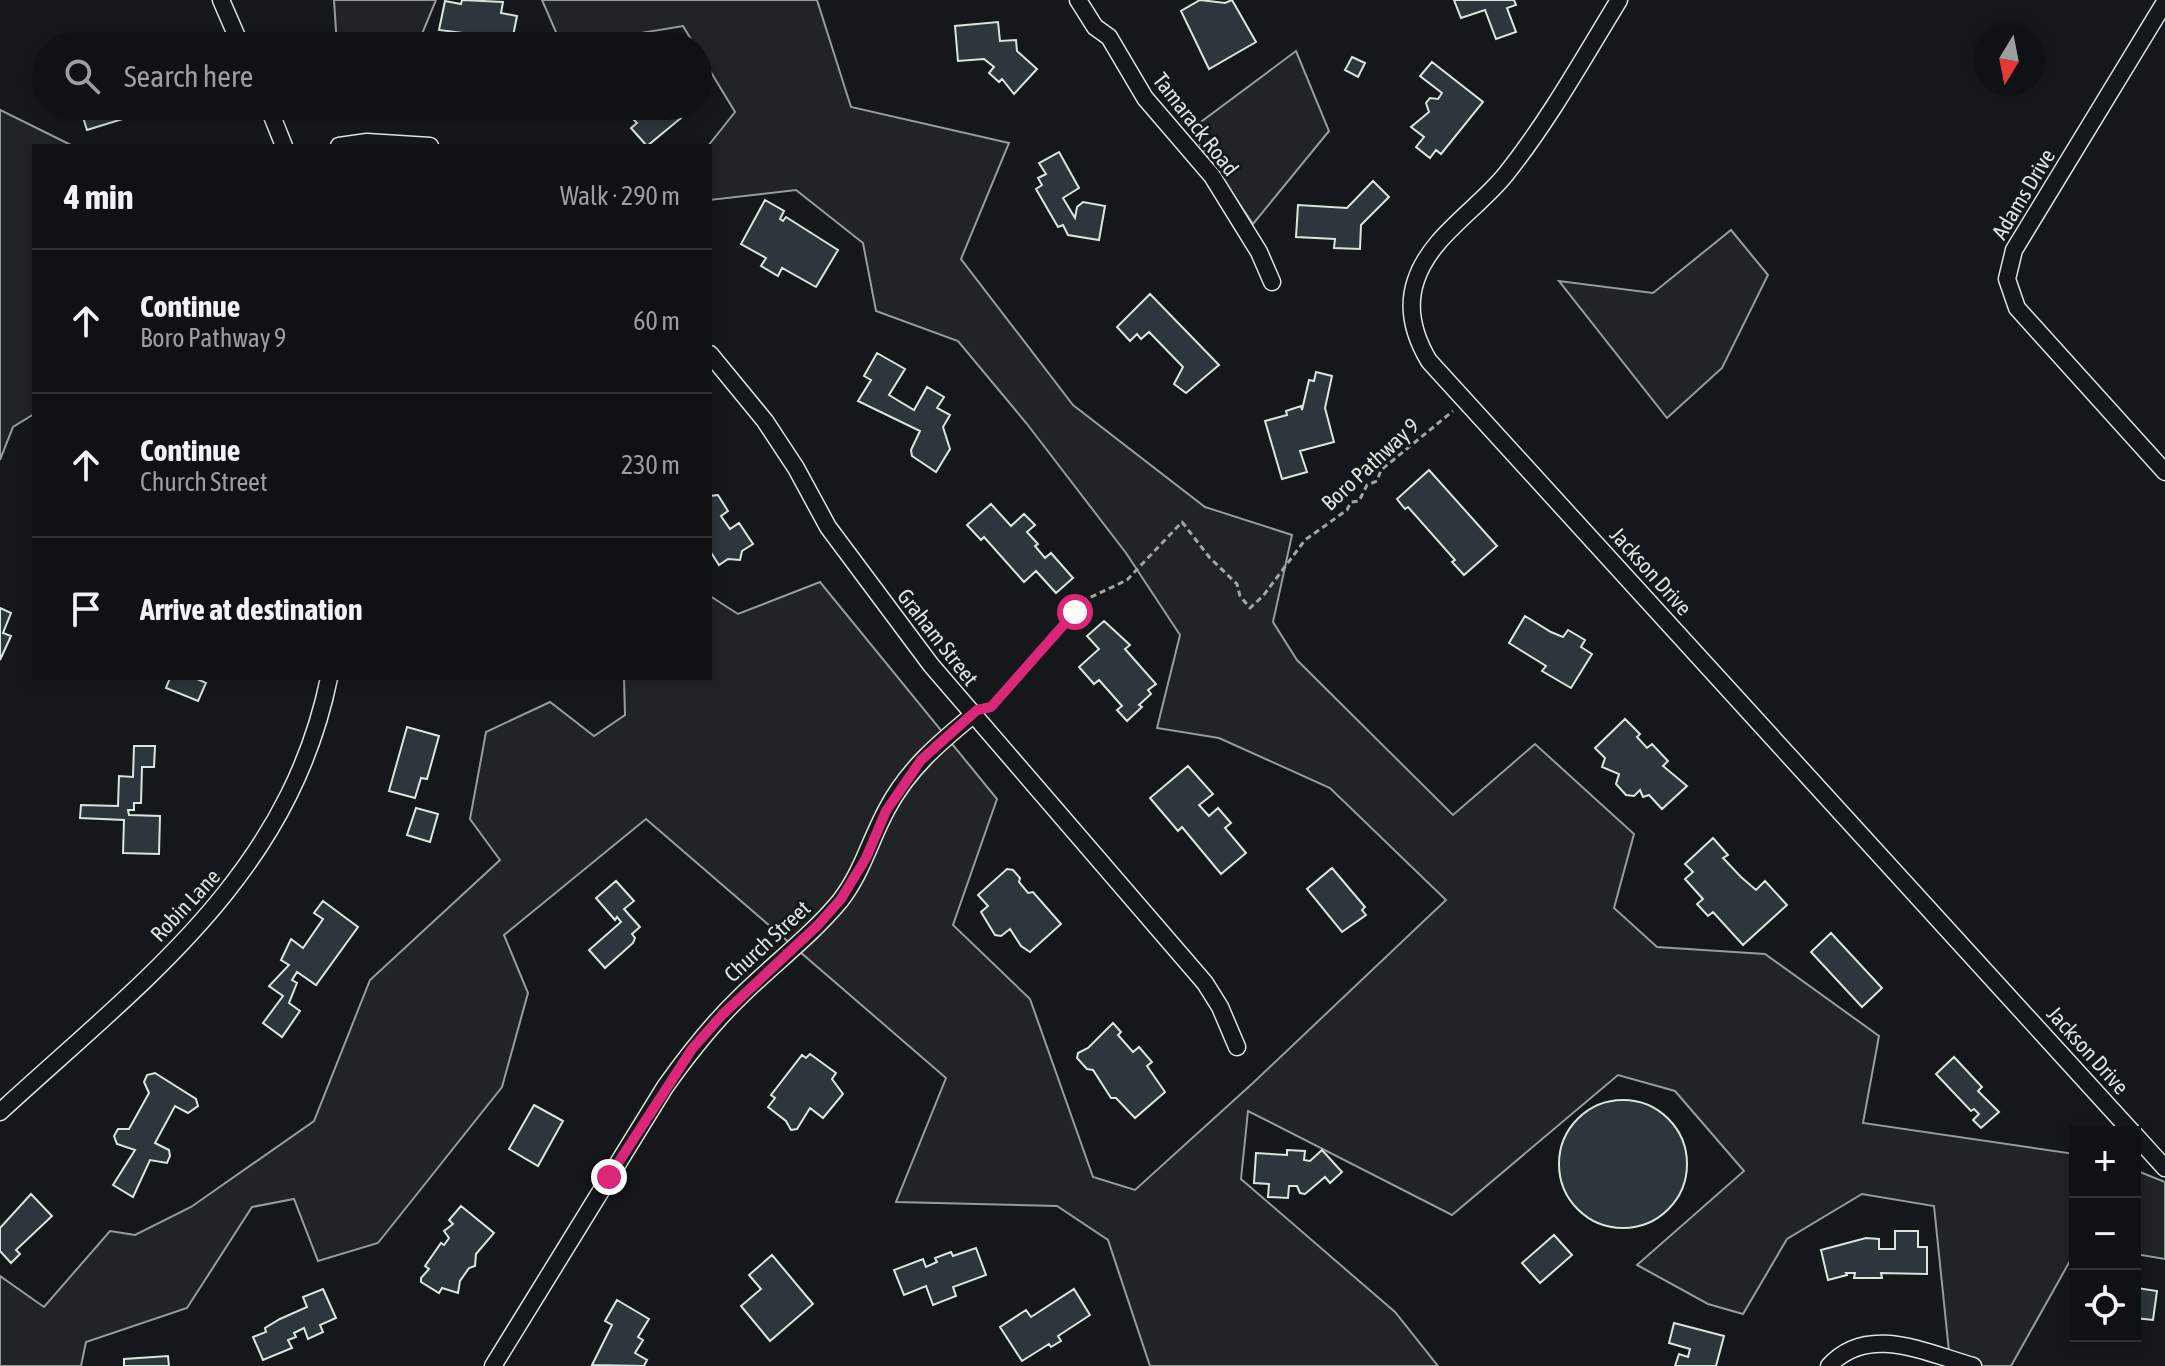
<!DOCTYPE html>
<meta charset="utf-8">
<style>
:root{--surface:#0f1215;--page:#1d2022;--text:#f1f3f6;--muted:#9b9ea0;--line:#2f3234}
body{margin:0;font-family:"Asap Condensed",sans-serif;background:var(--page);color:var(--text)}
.controls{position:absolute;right:24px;bottom:24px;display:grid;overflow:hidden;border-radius:0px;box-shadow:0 4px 12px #0003}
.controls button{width:72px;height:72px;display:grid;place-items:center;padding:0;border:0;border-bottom:2px solid var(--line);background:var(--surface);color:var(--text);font:40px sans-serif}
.compass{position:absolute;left:1973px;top:24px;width:72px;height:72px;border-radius:50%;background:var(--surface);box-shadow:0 4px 12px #0003;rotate:190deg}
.stop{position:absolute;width:24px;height:24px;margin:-18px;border:6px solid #db2777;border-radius:50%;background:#fff}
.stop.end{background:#db2777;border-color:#fff;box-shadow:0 2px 8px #0008}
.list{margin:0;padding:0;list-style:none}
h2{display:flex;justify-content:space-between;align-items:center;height:104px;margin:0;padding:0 32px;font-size:34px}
h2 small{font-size:26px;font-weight:400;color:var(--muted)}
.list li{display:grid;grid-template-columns:52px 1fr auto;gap:24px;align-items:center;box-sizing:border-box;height:144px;padding:0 32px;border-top:2px solid var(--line)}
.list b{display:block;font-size:30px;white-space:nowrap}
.list p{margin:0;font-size:26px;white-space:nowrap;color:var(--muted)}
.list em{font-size:26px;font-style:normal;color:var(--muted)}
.icon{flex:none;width:44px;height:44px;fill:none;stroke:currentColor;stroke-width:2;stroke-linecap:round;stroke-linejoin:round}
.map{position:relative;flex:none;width:2165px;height:1366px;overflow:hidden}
.search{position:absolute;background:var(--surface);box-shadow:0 4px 12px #0003;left:32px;top:32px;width:680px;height:88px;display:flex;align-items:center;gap:20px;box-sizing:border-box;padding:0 28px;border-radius:44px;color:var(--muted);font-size:30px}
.panel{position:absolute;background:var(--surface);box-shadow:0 4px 12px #0003;left:32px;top:144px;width:680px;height:536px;border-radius:0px}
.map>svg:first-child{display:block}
</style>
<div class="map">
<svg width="2165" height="1366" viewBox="0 0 2165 1366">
<rect width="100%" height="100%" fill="#14181c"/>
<path fill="#202428" stroke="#939e99" stroke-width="2" d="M334,0H436L417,46H337Z
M542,0H817L851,107L1009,143L961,259L1073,405L1205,507L1292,535L1273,622L1297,660L1453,815L1535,744L1634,834L1614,908L1657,947L1765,954L1879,1036L1863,1123L2075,1154V1252L2011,1366H1971L1950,1361L1934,1206L1862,1194L1787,1239L1743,1314L1708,1304L1637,1265L1744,1171L1675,1091L1618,1075L1452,1215L1248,1111L1241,1179L1395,1312L1438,1366H1150L1108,1240L1057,1206L896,1202L946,1078L646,819L504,935L528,993L502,1087L378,1243L318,1261L294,1199L252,1207L187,1308L86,1342L81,1366H0V1276L44,1307L110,1231L135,1235L191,1207L314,1121L370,980L500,860L470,819L486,732L550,702L594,736L625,715L624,678H710V596L738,614L820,582L997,799L953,925L1030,999L1093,1177L1135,1190L1254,1082L1446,900L1330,788L1219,738L1157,728L1180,635L1126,553L1027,424L958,341L876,311L863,243L796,190L710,200L708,146L735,112L683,26L562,46Z
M1296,51L1329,131L1253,224L1190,130Z
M0,110L73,146H34V414L13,427L0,460Z
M1731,230L1768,275L1722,368L1667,418L1559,281L1653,293Z
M2135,1170L2165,1182V1259L2135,1254Z"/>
<path fill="#2c363c" stroke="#d8e6dc" stroke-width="2" d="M462,0L503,2L501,13L517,16L511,46L486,39L485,45L463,41L464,33L439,30L445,1L461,4Z
M1200,0L1225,3L1232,0L1256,42L1209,69L1181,11Z
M1454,0H1514L1516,5L1507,8L1516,32L1496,39L1485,10L1461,18Z
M998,22L1000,41L1016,40L1017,51L1037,69L1014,94L1002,79L999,82L989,73L994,67L984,59L958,61L955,26Z
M1352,57L1365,63L1358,77L1345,70Z
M1432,62L1483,102L1441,154L1436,150L1430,158L1416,147L1424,137L1411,127L1429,112L1426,103L1430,98L1438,99L1442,93L1420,76Z
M75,106H125L129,117L87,130L81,111Z
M612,106H669L681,118L647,146L631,128L637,123L627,113L616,115Z
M1059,152L1079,188L1063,198L1075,218L1077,207L1083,202L1105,206L1099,240L1068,235L1063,225L1058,227L1036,189L1042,185L1038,178L1046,174L1039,163Z
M1373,181L1389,197L1361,225L1360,249L1334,248L1335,239L1296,237L1298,205L1347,208Z
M765,200L784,211L780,219L783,221L786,217L838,250L816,287L782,268L778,276L761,266L766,258L741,244Z
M1150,294L1219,365L1186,393L1174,384L1183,367L1149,332L1141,339L1137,334L1130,341L1117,327Z
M877,353L905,369L889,395L914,410L927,387L944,397L937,408L950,415L943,427L950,449L936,472L912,456L911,450L920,431L858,401L871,380L864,376Z
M1316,372L1332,376L1325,408L1334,442L1300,451L1307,472L1282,479L1265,421L1287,415L1286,411L1301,406L1302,410L1309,380L1314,381Z
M1429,470L1497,546L1464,575L1452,562L1455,560L1408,507L1405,509L1397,499Z
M718,495L728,511L721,516L730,529L739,523L753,544L742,551L740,560L728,559L719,565L710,551V496Z
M991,504L1011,526L1024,514L1035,525L1027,532L1038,544L1035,546L1045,558L1051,553L1073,578L1056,593L1036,571L1024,582L984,537L981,540L967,525Z
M0,608L11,613L3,633L11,636L0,660Z
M1525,616L1551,632L1563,637L1568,630L1585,640L1581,647L1592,654L1571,688L1542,671L1546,666L1509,643Z
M1104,621L1130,645L1125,649L1156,684L1148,690L1151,694L1139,705L1142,707L1127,721L1117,710L1122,706L1099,680L1094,684L1079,667L1099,649L1087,636Z
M170,678H195L206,683L198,701L166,688Z
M1625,719L1640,734L1637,737L1647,748L1652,744L1668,761L1663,766L1687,786L1662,809L1649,795L1643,797L1640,790L1634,796L1626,795L1616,784L1619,774L1602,767L1605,758L1595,748Z
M407,727L439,736L427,779L421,778L415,798L389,791Z
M134,746H155L154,767H142L141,803H134V810H128L129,815L160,816L159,854L123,853L124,820L80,818L81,805L118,806L119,776L133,777Z
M1188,766L1213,794L1199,805L1209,816L1218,808L1231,823L1225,828L1246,853L1221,874L1182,827L1178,831L1150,798Z
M416,808L438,814L430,842L407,835Z
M1713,838L1728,855L1723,858L1741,877L1756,890L1765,881L1787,905L1743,945L1713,912L1708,916L1697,904L1703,899L1685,879L1693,872L1685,864Z
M1332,868L1365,907L1362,910L1366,915L1342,932L1307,889Z
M1007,869L1013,870L1020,878L1019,882L1028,893L1033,892L1061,924L1030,952L1021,946L1010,929L1001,936L995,935L981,912L988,906L978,895Z
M616,881L634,901L624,909L640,927L632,934L635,938L633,943L605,968L589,950L621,922L617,917L615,920L596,898Z
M323,901L358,927L316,985L297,972L292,980L297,983L289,1003L300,1011L282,1037L263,1023L283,996L269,986L289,965L281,960L291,939L303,948L323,919L314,913Z
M1831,933L1882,988L1862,1007L1811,952Z
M1113,1023L1121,1032L1118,1035L1133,1052L1139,1047L1152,1062L1147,1066L1165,1092L1135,1118L1116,1098H1111L1093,1070L1087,1069L1077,1058L1078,1053L1088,1048Z
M810,1054L836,1073L832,1079L843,1094L823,1118L810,1108L797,1129L791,1130L786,1121L768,1107L775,1098L771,1095L802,1055L806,1058Z
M1954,1057L1982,1087L1978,1091L1999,1112L1981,1128L1973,1120L1979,1114L1974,1109L1971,1111L1936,1074Z
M155,1073L196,1099L198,1106L188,1113L175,1106L155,1143L169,1150L170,1156L167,1163L150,1160L133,1197L113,1185L135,1150L117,1144L114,1136L118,1129H129L149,1093L144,1082L147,1075Z
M1559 1164a64 64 0 1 1 128 0a64 64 0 1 1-128 0Z
M534,1105L563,1121L538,1166L509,1149Z
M1287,1150L1305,1151L1304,1160L1310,1161L1322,1150L1342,1172L1330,1183L1325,1177L1305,1194L1300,1193L1297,1186H1289L1288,1198L1268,1197L1269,1184L1254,1183L1256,1153L1287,1155Z
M31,1194L52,1216L16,1250L20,1254L11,1263L0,1251V1228Z
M461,1206L494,1233L476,1254L475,1266L469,1268L460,1281L458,1293L442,1288L439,1293L421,1282V1278L429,1269L425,1266L441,1243L444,1245L449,1238L444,1231L453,1224L449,1220Z
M1895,1231H1918V1247H1927V1274L1881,1273L1882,1278H1854L1855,1273H1846L1847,1275L1828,1280L1821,1250L1866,1238L1879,1239V1249H1895Z
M1554,1235L1572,1255L1540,1283L1522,1263Z
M976,1248L986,1275L953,1287L956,1296L933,1305L926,1286L904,1295L894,1270L923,1259L926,1267L937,1262L935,1258L951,1252L953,1256Z
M772,1255L813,1304L770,1341L741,1306L761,1289L749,1275Z
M2137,1288L2157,1291L2153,1320L2135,1318Z
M323,1289L336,1318L320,1325L323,1332L308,1339L304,1328L294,1333L296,1337L288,1340L292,1348L263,1360L253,1337L266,1332L265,1328L280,1319L307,1307L303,1297Z
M1074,1289L1090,1315L1058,1336L1061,1341L1051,1347L1049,1344L1022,1361L1000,1327L1026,1310L1031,1317Z
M617,1300L649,1319L638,1337L643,1340L635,1353L647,1360L644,1366L592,1365L612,1325L605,1321Z
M1674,1323L1724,1336L1716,1366H1675L1679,1354L1688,1357L1690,1349L1669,1343Z
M168,1356L169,1366H124V1359Z"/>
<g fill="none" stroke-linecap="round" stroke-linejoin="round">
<g stroke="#d8e6dc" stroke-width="19">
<path id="minor" d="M221,0L241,46
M1078,0L1095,27L1109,37L1145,98L1212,176L1259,252L1272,282
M1619,0C1583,59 1549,120 1506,174C1478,209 1430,237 1416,280C1406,309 1414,336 1429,361L2132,1132
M2165,2L2014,250L2007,279L2017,308L2165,472
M268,106L284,146
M339,146L367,142L430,146
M710,354L765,421L796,468L828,527L931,665L1205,983L1220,1007L1237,1047
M0,1112C141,982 288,877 329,678
M2135,1135L2165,1168
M493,1366L665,1087C687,1056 711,1025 739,998C772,965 810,937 840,901C862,873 870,840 887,809C908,769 939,743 973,715
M1829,1366C1868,1323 1926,1353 1973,1366"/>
</g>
<path stroke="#9da8a2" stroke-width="3" stroke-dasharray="6 4" stroke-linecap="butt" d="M989,707L1087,599L1127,580L1182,522L1210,558L1237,584L1240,596L1250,608L1263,596L1305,540L1347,510L1351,502L1359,501L1367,485L1377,481L1381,470L1453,411"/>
<use href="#minor" stroke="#14181c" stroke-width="16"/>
</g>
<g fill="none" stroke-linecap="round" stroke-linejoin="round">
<path stroke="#db2777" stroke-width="10" d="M609,1177L692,1049L723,1014L818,925L841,899L866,858L886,811L921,760L977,710L991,707L1075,612"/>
</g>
<g text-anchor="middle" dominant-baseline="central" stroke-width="6" stroke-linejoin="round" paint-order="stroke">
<g font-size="22" fill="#d8e6dc" stroke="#14181c">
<text transform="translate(1196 124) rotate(52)">Tamarack Road</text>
<text transform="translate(2023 194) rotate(-59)">Adams Drive</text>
<text transform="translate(1370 464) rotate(-43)">Boro Pathway 9</text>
<text transform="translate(1651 571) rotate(48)">Jackson Drive</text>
<text transform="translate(938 637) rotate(52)">Graham Street</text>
<text transform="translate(185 905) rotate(-47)">Robin Lane</text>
<text transform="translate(767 941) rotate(-43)">Church Street</text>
<text transform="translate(2088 1050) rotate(48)">Jackson Drive</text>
</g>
</g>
</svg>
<div class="controls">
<button>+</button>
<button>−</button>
<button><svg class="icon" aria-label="locate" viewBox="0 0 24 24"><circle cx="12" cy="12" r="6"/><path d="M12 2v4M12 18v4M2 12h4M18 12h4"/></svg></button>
</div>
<svg class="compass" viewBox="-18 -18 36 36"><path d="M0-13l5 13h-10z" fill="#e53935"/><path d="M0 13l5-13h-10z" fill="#9b9ea0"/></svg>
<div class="stop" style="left:1075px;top:612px"></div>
<div class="stop end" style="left:609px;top:1177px"></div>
<div class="search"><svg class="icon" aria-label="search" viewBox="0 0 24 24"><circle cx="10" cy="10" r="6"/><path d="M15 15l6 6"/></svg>Search here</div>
<section class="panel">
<h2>4 min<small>Walk · 290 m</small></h2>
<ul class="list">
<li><svg class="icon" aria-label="ahead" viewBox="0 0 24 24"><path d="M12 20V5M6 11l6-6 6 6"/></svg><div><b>Continue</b><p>Boro Pathway 9</p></div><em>60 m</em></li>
<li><svg class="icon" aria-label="ahead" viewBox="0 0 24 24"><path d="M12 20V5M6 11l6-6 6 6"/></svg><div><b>Continue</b><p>Church Street</p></div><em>230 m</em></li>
<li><svg class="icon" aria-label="arrive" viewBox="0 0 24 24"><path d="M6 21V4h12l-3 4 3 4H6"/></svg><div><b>Arrive at destination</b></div></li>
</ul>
</section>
</div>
